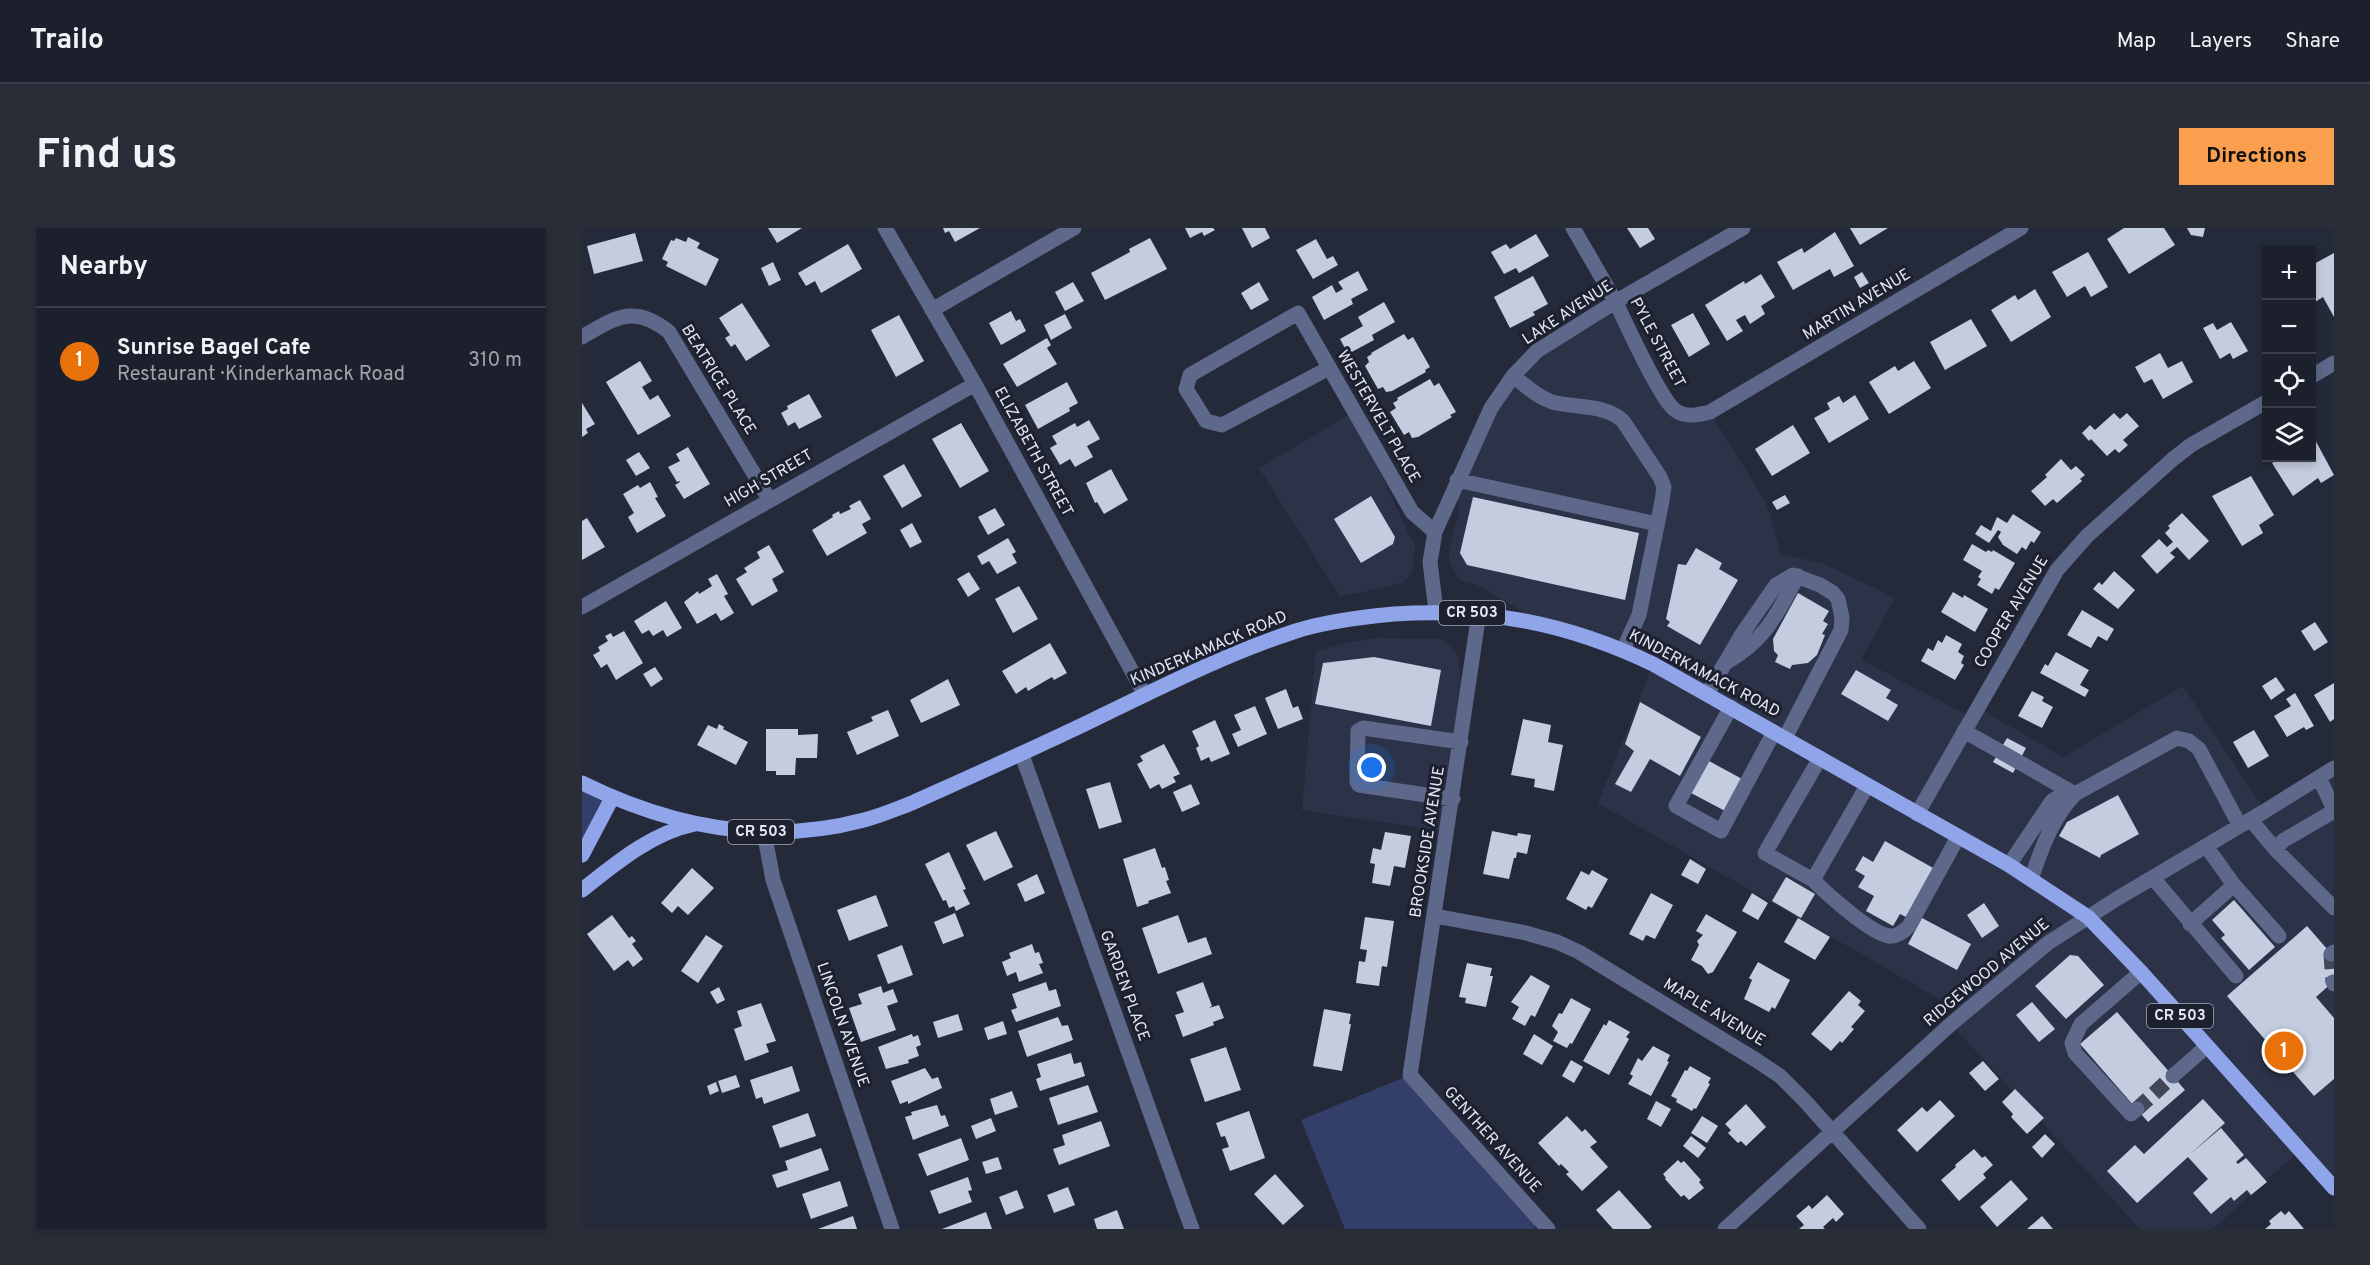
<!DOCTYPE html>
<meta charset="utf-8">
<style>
:root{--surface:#1c202c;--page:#292d38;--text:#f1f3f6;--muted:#a0a3a9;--line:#3a3e48;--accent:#f99f4d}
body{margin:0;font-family:Overpass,sans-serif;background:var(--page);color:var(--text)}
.controls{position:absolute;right:18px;top:18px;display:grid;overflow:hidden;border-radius:0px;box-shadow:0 3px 9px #0003}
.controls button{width:54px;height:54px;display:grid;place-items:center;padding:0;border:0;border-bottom:2px solid var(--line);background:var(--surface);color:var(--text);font:30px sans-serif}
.you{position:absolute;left:790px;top:540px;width:21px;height:21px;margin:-15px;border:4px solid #fff;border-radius:50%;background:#1a73e8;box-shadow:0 0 0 9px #1a73e833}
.badge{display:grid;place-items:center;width:39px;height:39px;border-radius:50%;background:var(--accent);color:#fff;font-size:20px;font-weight:700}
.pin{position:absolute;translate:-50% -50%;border:3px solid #fff;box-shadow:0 2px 6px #0006}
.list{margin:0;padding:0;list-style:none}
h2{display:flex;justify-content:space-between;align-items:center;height:78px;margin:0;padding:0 24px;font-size:26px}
h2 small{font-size:20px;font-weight:400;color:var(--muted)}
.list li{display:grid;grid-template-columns:39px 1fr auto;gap:18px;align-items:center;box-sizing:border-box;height:108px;padding:0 24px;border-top:2px solid var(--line)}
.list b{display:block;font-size:22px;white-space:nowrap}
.list p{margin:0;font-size:20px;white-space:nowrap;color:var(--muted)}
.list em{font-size:20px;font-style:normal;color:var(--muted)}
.icon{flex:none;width:33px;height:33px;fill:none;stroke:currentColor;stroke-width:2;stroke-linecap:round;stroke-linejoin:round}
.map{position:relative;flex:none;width:1752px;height:1001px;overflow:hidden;border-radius:0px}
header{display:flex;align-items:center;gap:36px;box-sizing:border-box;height:84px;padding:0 30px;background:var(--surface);border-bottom:2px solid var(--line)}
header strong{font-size:28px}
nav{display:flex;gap:33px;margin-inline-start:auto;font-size:21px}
.intro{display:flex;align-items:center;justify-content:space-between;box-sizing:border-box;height:144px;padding:0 36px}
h1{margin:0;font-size:42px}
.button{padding:15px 27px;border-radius:0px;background:var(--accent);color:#111;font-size:21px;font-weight:700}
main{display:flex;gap:36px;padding:0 36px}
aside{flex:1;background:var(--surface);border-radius:0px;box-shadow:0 3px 9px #0003}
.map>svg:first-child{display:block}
</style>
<header>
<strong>Trailo</strong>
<nav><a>Map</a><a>Layers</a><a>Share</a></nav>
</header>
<div class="intro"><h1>Find us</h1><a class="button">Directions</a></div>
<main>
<aside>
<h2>Nearby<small></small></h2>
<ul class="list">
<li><span class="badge" style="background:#e8710a">1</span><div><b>Sunrise Bagel Cafe</b><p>Restaurant · Kinderkamack Road</p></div><em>310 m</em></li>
</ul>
</aside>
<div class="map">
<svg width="1752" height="1001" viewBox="0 0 1752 1001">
<rect width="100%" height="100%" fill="#252a3a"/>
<path fill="#2c3348" d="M1033,74L1091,181L1128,184L1184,275L1199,326L1242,336L1313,370L1279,432L1389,489L1395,479L1481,529L1601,458L1683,583L1752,540V960L1718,922L1631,1001H1558L1369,796L1382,785L1016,575L1071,436L964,397L895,357L878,353L867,333L868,319L877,285L875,252L931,148Z
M771,184L827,307L833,316L830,345L821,355L758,369L677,240Z
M795,410L861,411L875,425L883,487L866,604L720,582L734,423L768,414Z"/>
<path fill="#333f69" d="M0,555L30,570L0,627Z
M828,847L959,993L951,1001H763L719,892Z"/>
<path fill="#c4cce0" d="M186,0H220L195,15Z
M361,0H398L373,14L367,3L363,5Z
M603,0H631L633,2L622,8L620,4L608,10Z
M660,0H683L688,10L670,20Z
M1045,0H1066L1073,11L1058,20Z
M1268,0H1306L1278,17Z
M1542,0H1582L1593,17L1547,46L1525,11Z
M1605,0H1623L1621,9L1609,7Z
M1253,4L1272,38L1252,49L1248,41L1211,62L1195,34L1220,20L1222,25Z
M53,5L61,33L12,46L5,18Z
M954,6L967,28L937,45L934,40L922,46L909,24L924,16L928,21Z
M106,9L118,15L115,20L137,31L124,58L84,38L86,34L80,31L89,12L92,13L94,10L104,14Z
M568,10L585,41L523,72L509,45L548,24L547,21Z
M734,11L745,31L751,28L756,37L731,51L714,22Z
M266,16L280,41L239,65L233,53L224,58L216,45Z
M1506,24L1526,59L1509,69L1503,58L1485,69L1470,44Z
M1752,25V89L1741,69L1730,76V55L1732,54L1730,49V37Z
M191,34L199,52L187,58L179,40Z
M776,43L786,62L769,71L771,76L742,92L730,69L750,57L754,65L761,61L756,54Z
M1280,44L1287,55L1278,60L1272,49Z
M1179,46L1193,69L1179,78L1183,86L1168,96L1163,87L1154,92L1161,103L1145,113L1123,77L1162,53L1163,56Z
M951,48L966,76L951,84L953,87L928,100L912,69Z
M491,54L502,73L483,83L473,64Z
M677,54L687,72L669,82L659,65Z
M1453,61L1469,89L1429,114L1409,82L1433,67L1436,72Z
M802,74L813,94L790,107L792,112L766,126L758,111L781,98L776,89Z
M160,75L188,118L164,133L153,116L149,119L143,110L148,107L137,90Z
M429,83L434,93L438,91L444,103L419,117L407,95Z
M1111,85L1128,116L1107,129L1089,97Z
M483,86L490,100L469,112L462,97Z
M317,87L342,133L314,149L289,102Z
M1389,91L1405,118L1363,142L1348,114Z
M1649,94L1666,123L1651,131L1648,125L1638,131L1621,100L1631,95L1635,102Z
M822,106L826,112L831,109L848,139L843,142L844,144L810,163L804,164L801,159L796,161L783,138L787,134L785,129L790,126L789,125Z
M465,110L469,117L465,120L475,136L435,159L421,136Z
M1578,125L1586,140L1600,133L1611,154L1581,171L1570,151L1562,155L1553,139Z
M58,133L70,153L60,159L68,172L76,167L89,188L56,207L24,154Z
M1332,133L1349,160L1307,186L1287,154L1313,138L1316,143Z
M848,151L852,158L857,155L874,184L868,187L870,189L836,209L830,210L827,204L822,207L808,184L814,180L811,175L816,172L815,170Z
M485,154L496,175L487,180L488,183L456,201L443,177Z
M227,166L240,189L217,201L213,194L206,198L199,185L206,181L205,178Z
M1273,167L1287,191L1247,215L1232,190L1248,181L1245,175L1257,168L1261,175Z
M0,175L13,196L4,201L6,205L0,209Z
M1532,185L1538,191L1545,185L1557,198L1541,212L1546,217L1537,225L1533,221L1525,228L1509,211L1507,213L1500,205L1508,197L1513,202Z
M507,192L518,211L505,218L511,229L493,239L488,231L478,237L468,220L475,216L470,208L493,195L495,199Z
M379,195L407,243L378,260L350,211Z
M1211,197L1228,225L1190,248L1173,221Z
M1730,206L1752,247L1739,255L1736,250L1711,268L1690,235L1700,230H1730Z
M106,219L128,256L102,271L93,257L98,254L97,253L95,254L86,239L98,233L94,226Z
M57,224L68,240L54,248L44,232Z
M1479,231L1489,242L1494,238L1503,247L1498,251L1500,253L1475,275L1471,271L1463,278L1449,263L1465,249L1463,247Z
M322,236L340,268L320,280L301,248Z
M529,241L546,272L522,286L515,274L513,275L504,255Z
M1669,248L1692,287L1677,297L1681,305L1660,318L1630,268Z
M68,254L76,269L73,270L84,288L55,305L46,289L52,285L41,266L56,257L58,260Z
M1203,267L1208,275L1195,282L1190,274Z
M789,268L813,309L811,316L779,335L752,291Z
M891,269L1057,305L1043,372L885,337L878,325Z
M278,272L289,291L280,296L285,305L245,328L230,302L251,289L250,287L257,283L258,286L269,281L267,278Z
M413,280L423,297L406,307L396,289Z
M1600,285L1627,313L1607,332L1595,319L1588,325L1593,329L1575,346L1559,328L1577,311L1585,319L1591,314L1583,305L1588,300L1586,298Z
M1431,286L1459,304L1452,315L1449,313L1444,322L1440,319L1435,326L1421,317L1416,309L1419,304L1416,302L1407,315L1393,306L1399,297L1409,303L1415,289L1425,295Z
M5,290L23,319L0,332V293Z
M330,295L340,314L328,320L318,302Z
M426,310L434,324L430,326L435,335L415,346L407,333L400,337L395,328Z
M1390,316L1404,324L1406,322L1410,324L1411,322L1433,335L1417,362L1413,360L1410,366L1395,357L1399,351L1396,349L1400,343L1381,332Z
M187,317L202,344L190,351L196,363L170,378L154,351L165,344L162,340L178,330L175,324Z
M1114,320L1140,335L1137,341L1156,352L1118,417L1085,398L1088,394L1084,391L1096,336L1104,337Z
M1532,343L1553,362L1536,381L1511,361L1517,354L1520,357Z
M387,344L398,361L386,369L375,351Z
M135,346L146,366L142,368L152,385L139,393L134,385L115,396L102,374L116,363L117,366L130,358L126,351Z
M437,358L456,391L431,405L413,371Z
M1371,364L1381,370L1382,367L1406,381L1393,404L1359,384Z
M1216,365L1247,383L1241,393L1246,396L1240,406L1243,407L1235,427L1226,435L1210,437L1208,441L1193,434L1196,427L1192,423L1191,411Z
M84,373L100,400L85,409L81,402L71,408L67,402L60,406L52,393Z
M1500,382L1532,401L1525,413L1516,408L1509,420L1485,407Z
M1733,394L1746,414L1732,423L1719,403Z
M42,403L61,435L34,452L25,436L19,440L11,427L18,423L16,419L26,413L23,408L29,405L31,409Z
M1364,407L1380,416L1376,424L1382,428L1379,435L1382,437L1373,452L1339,433L1346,420L1351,423L1356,412L1360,415Z
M468,415L485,445L472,452L470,449L446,463L444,459L434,466L420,443Z
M1474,424L1507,442L1498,457L1507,462L1503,469L1458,445L1463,436L1466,438Z
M792,429L859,442L849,498L733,476L741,435Z
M73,439L81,451L69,459L61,446Z
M1274,442L1309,462L1304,470L1316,477L1306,493L1259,466Z
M1694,449L1703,462L1689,472L1680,458Z
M366,451L378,477L339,495L328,472Z
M1752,455V491L1748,494L1732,467Z
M704,461L711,480L716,478L721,491L696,501L683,470Z
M1450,463L1462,469L1460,473L1471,479L1460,500L1436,488Z
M1713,465L1732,498L1724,502L1722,499L1705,509L1692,488L1709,478L1704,471Z
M1058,474L1119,509L1098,548L1068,531L1049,564L1033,556L1052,523L1043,516Z
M673,478L685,506L656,519L650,506L659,502L652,487Z
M306,482L317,508L275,527L265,504L291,493L289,489Z
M941,491L969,497L966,514L981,517L972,563L952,559L953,551L929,547Z
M633,492L648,526L629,534L627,529L619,533L614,520L617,518L610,503Z
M137,496L142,499L141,501L166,514L154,537L115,517L126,497L135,501Z
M184,501H216V507L236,506L235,530H214L213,547H194V543H184Z
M1672,502L1687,528L1666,540L1651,514Z
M1425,510L1444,520L1431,545L1411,534Z
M582,516L598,546L591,549L594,554L580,561L577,556L568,561L555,536L561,533L558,528Z
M1127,533L1162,552L1145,584L1109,565Z
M528,554L540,594L517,601L504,561Z
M609,556L618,576L600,584L591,564Z
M1536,567L1557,606L1519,627L1518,630L1477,608L1485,594Z
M414,603L431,639L402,653L384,617Z
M910,603L935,608L936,605L949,607L945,626L935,624L934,630H932L927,651L901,646Z
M803,604L829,608L823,640L812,638L808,658L790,655L793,636L788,635L791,620L799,622Z
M1303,613L1353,641L1326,690L1318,686L1311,698L1284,683L1292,668L1276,659L1283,648L1273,642L1281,628L1291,634Z
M573,620L580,640L583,639L587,652L584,653L589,665L566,673L567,675L555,679L541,631Z
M367,624L384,661L381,662L388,676L374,683L372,678L367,680L364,672L361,673L343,636Z
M1108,631L1124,641L1116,656L1099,647Z
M110,640L132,660L106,687L96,678L90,685L79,675Z
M1010,642L1026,651L1010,680L1006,678L1004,682L984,671L999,643L1007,647Z
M455,646L463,665L443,674L435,656Z
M1204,649L1233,666L1219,690L1190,673Z
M1069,665L1091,677L1073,711L1064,707L1061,713L1047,706Z
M1170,665L1186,675L1176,692L1160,683Z
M294,667L306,698L267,713L255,682Z
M1652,672L1693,719L1667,742L1639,710L1643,707L1630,692Z
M1402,675L1417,698L1400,710L1385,687Z
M373,685L382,708L361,716L352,694Z
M1124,686L1155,704L1131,744L1126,746L1120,738L1109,732L1117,717L1115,713L1121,707L1114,703Z
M30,687L47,710L50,708L54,713L50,716L61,731L51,739L46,732L32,743L5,706Z
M596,687L606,715L624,709L630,726L576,746L560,700Z
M783,689L812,693L805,739L800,738L797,758L774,755L777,733L783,734L785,722L778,721Z
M1216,690L1248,709L1233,732L1202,714Z
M1340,690L1389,716L1375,742L1326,716Z
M1725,698L1752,729V753L1734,769L1752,790V851L1732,868L1645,768Z
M124,707L141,718L116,755L99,743Z
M450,716L453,725L457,724L461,735L457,736L461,745L437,754L434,744L425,748L420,734L429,730L427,725Z
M320,717L331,747L306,756L295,727Z
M1488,727L1496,728L1522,757L1484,791L1453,758Z
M1176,734L1208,752L1193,781L1190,779L1187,784L1162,771L1170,752L1167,750Z
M885,735L910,740L908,748H911L904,779L883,775L884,770L877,769Z
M949,747L968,758L953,789L949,787L943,798L930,791L937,779L929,774Z
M464,754L467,763L474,761L479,778L434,794L429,782L435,780L430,766Z
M621,754L630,778L627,780L637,777L642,790L631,794L632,797L601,809L593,787L602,784L594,764Z
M299,758L301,765L311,761L316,774L305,778L314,802L279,814L267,780L280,776L276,766Z
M137,759L143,772L135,776L128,764Z
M1267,763L1279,773L1276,777L1283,783L1269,799L1272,801L1260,815L1258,813L1249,823L1229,806Z
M989,770L1009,781L990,816L988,815L985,820L971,813L976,804L970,798L977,785L980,786Z
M1450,774L1473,801L1457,814L1434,787Z
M179,775L194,813L184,816L187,824L163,833L152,801L160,798L155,783Z
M742,781L769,786L767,796H769L760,843L731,838Z
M1535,784L1603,862L1566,894L1498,816Z
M376,786L381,802L356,810L351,794Z
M476,789L480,798L486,797L491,812L445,829L436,803Z
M1027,792L1048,804L1044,809L1047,811L1027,847L1001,833L1022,796L1024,798Z
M421,793L425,806L406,812L402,800Z
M330,806L331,809L336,807L339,817L334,819L337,828L326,832L327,835L304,841L296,819Z
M952,806L971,818L960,837L941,826Z
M1071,818L1088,827L1085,833L1087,834L1069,868L1046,856L1051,848L1048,846L1056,830L1060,833Z
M644,819L659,862L623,874L608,831Z
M489,825L492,836L499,834L503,848L458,863L454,851L459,849L455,836Z
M989,832L1001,839L992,855L980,848Z
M1401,833L1417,851L1403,863L1387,845Z
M210,838L218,863L182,876L180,869L174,871L168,852Z
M1108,838L1129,850L1126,855L1128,856L1114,881L1112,880L1110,883L1094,874L1095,871L1089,868L1103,842L1105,843Z
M343,840L350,851L356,849L360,860L326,876V873L318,876L309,853Z
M154,847L158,859L140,865L136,853Z
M134,854L137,863L128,867L125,858Z
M506,857L516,884L476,897L467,870Z
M1433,861L1462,890L1445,906L1429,889L1431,886L1420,874Z
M430,863L436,879L413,887L408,871Z
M1621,871L1643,895L1607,927L1639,900L1662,927L1654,934L1656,936L1664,930L1685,954L1669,967L1665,962L1652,973L1649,969L1629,986L1611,965L1626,951L1606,929L1555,975L1525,943L1553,917L1562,926Z
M1358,872L1373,888L1335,924L1315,902L1340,879L1345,884Z
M1074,873L1089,881L1079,899L1065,891Z
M1164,876L1184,899L1164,918L1159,913L1156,915L1146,905L1149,902L1143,896Z
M355,877L359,888L363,887L367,898L331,912L323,889L330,887L329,884Z
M667,883L683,930L648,943L640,921L647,919L643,908L639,909L634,895Z
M226,885L234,908L198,920L190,898Z
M985,888L1000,904L1003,901L1015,914L1008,919L1026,939L1000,963L984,946L987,944L979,936L977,938L956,915Z
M1120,888L1136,898L1125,915L1109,905Z
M409,890L414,903L394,911L389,898Z
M519,893L528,918L477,937L471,921L483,917L480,907Z
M1463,906L1473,916L1460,930L1450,919Z
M1109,908L1124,920L1116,930L1101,918Z
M379,910L387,932L345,948L336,926Z
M239,920L247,942L195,960L190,947L206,942L203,933Z
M1392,921L1400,930L1403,928L1411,937L1401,946L1404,950L1377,973L1359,952L1374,939L1373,937Z
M416,929L420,941L404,946L400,934Z
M1096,932L1099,935L1102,933L1119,952L1117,954L1122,960L1107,972L1102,967L1099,969L1083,951L1084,950L1081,946Z
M693,946L722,978L701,997L672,966Z
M386,949L390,962L386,963L390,974L357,986L348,963Z
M1429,952L1446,971L1415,999L1398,979Z
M258,953L266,978L229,991L220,966Z
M486,959L493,977L472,985L465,967Z
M435,962L442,980L424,987L417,969Z
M1037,962L1070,999L1067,1001H1031L1014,982Z
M1245,967L1262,986L1254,994L1251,990L1241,999L1243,1001H1217L1222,997L1214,988L1227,977L1230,981Z
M535,982L542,1001H515L512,991Z
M1699,983L1703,987L1707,983L1722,1001H1683L1689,996L1687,993Z
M404,984L410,1001H360Z
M271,988L275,1001H236Z
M1460,988L1471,1001H1445Z"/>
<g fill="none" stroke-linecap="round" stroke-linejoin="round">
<path stroke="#424656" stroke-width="15" stroke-dasharray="15 8" stroke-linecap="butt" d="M1749,726L1751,754
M1555,881L1591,848"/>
<path stroke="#5d688a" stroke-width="15" d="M303,0L393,156L563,467
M991,0C1006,26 1021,51 1035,77C1045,97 1078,171 1093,182C1103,190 1116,187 1128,184L1439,0
M350,82L492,0
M0,109C34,89 53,76 87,104L187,271
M747,140L640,197L624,193L604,161L608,147L716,85L830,284L853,304
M931,148C943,157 955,169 970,174C992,180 1023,176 1041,193L1078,249L1082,259L1080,273L1057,387L1041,422
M1730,148L1752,135
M875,252L1075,296
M0,379L393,156
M854,383L848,334L853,304L909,180L931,148L955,123L1033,74L1161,0
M897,385L828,847L966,1001
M1145,434C1185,411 1194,386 1216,348
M1125,466L1160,406L1194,357L1211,347L1238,357L1251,365L1256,371L1260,390L1259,402L1203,510
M1149,479L1094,578L1139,603L1192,504
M1382,503L1493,566
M440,527L610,1001
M1238,530L1183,625L1231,652L1285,558
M1737,549L1752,582
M871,571L777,557L775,554L776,503L781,500L879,514
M1335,586L1475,342L1505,308L1591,231L1609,217L1684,174
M1669,592L1693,621L1752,680
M182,604L191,652L310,1001
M1624,618L1652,657L1697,708
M1693,621L1702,612L1752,583
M1427,637L1470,573L1480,567L1493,566
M1571,650L1654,748
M1449,651C1460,620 1470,590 1493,566L1595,510L1607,513L1617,521L1658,598
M1231,652C1245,666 1288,705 1307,708C1315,709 1321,704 1327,698L1376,609
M853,688L944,705L975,714L997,724L1174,832L1198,848L1223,873L1337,1001
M1608,696L1652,657
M1749,726L1752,724
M1751,754L1752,756
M1591,848L1625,818
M1555,881L1549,886L1493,825L1490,815L1499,796L1559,744
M1143,1001L1369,796L1466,715L1536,670L1683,583L1752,540"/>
<path stroke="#8fa4e9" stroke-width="15" d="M0,555C89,599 185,618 282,592C298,588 314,581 330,575C390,548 451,521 511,492C577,460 644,426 714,403C745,393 780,389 812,386C907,380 985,395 1071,436L1427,637L1506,689L1559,744L1752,960
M0,627L30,570
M0,662C33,636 69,605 113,596"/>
</g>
<g text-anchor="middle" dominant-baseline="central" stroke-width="6" stroke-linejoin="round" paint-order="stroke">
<g fill="#1c202f" stroke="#a8abb8" stroke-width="1.5">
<rect x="857" y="373" width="66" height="24" rx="4.5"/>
<rect x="146" y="592" width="66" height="24" rx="4.5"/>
<rect x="1565" y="776" width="66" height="24" rx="4.5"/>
</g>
<g font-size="15" font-weight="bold" fill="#e4e7f2">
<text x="890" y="385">CR 503</text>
<text x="179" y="604">CR 503</text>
<text x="1598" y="788">CR 503</text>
</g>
<g font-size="16" fill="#e4e7f2" stroke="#1c202f">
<text transform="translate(1275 77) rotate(-31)">MARTIN AVENUE</text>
<text transform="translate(986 85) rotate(-33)">LAKE AVENUE</text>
<text transform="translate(1075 115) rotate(62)">PYLE STREET</text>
<text transform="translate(136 152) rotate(58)">BEATRICE PLACE</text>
<text transform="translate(796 189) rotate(60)">WESTERVELT PLACE</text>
<text transform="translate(451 224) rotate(61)">ELIZABETH STREET</text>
<text transform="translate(187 251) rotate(-30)">HIGH STREET</text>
<text transform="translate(1430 384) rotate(-59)">COOPER AVENUE</text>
<text transform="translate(627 421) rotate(-23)">KINDERKAMACK ROAD</text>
<text transform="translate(1122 446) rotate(28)">KINDERKAMACK ROAD</text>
<text transform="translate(846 614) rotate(-81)">BROOKSIDE AVENUE</text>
<text transform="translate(1405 745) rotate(-40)">RIDGEWOOD AVENUE</text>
<text transform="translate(542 758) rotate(70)">GARDEN PLACE</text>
<text transform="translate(1132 785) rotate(31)">MAPLE AVENUE</text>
<text transform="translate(260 797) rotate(71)">LINCOLN AVENUE</text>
<text transform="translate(910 912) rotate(48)">GENTHER AVENUE</text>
</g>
</g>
</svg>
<div class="controls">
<button>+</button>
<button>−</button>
<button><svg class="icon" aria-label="locate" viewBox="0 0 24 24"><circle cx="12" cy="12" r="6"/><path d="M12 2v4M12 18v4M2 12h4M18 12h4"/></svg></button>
<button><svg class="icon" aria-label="layers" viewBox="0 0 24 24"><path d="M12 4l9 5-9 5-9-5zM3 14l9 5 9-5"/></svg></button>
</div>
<div class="you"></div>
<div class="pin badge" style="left:1702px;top:823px;background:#e8710a">1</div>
</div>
</main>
